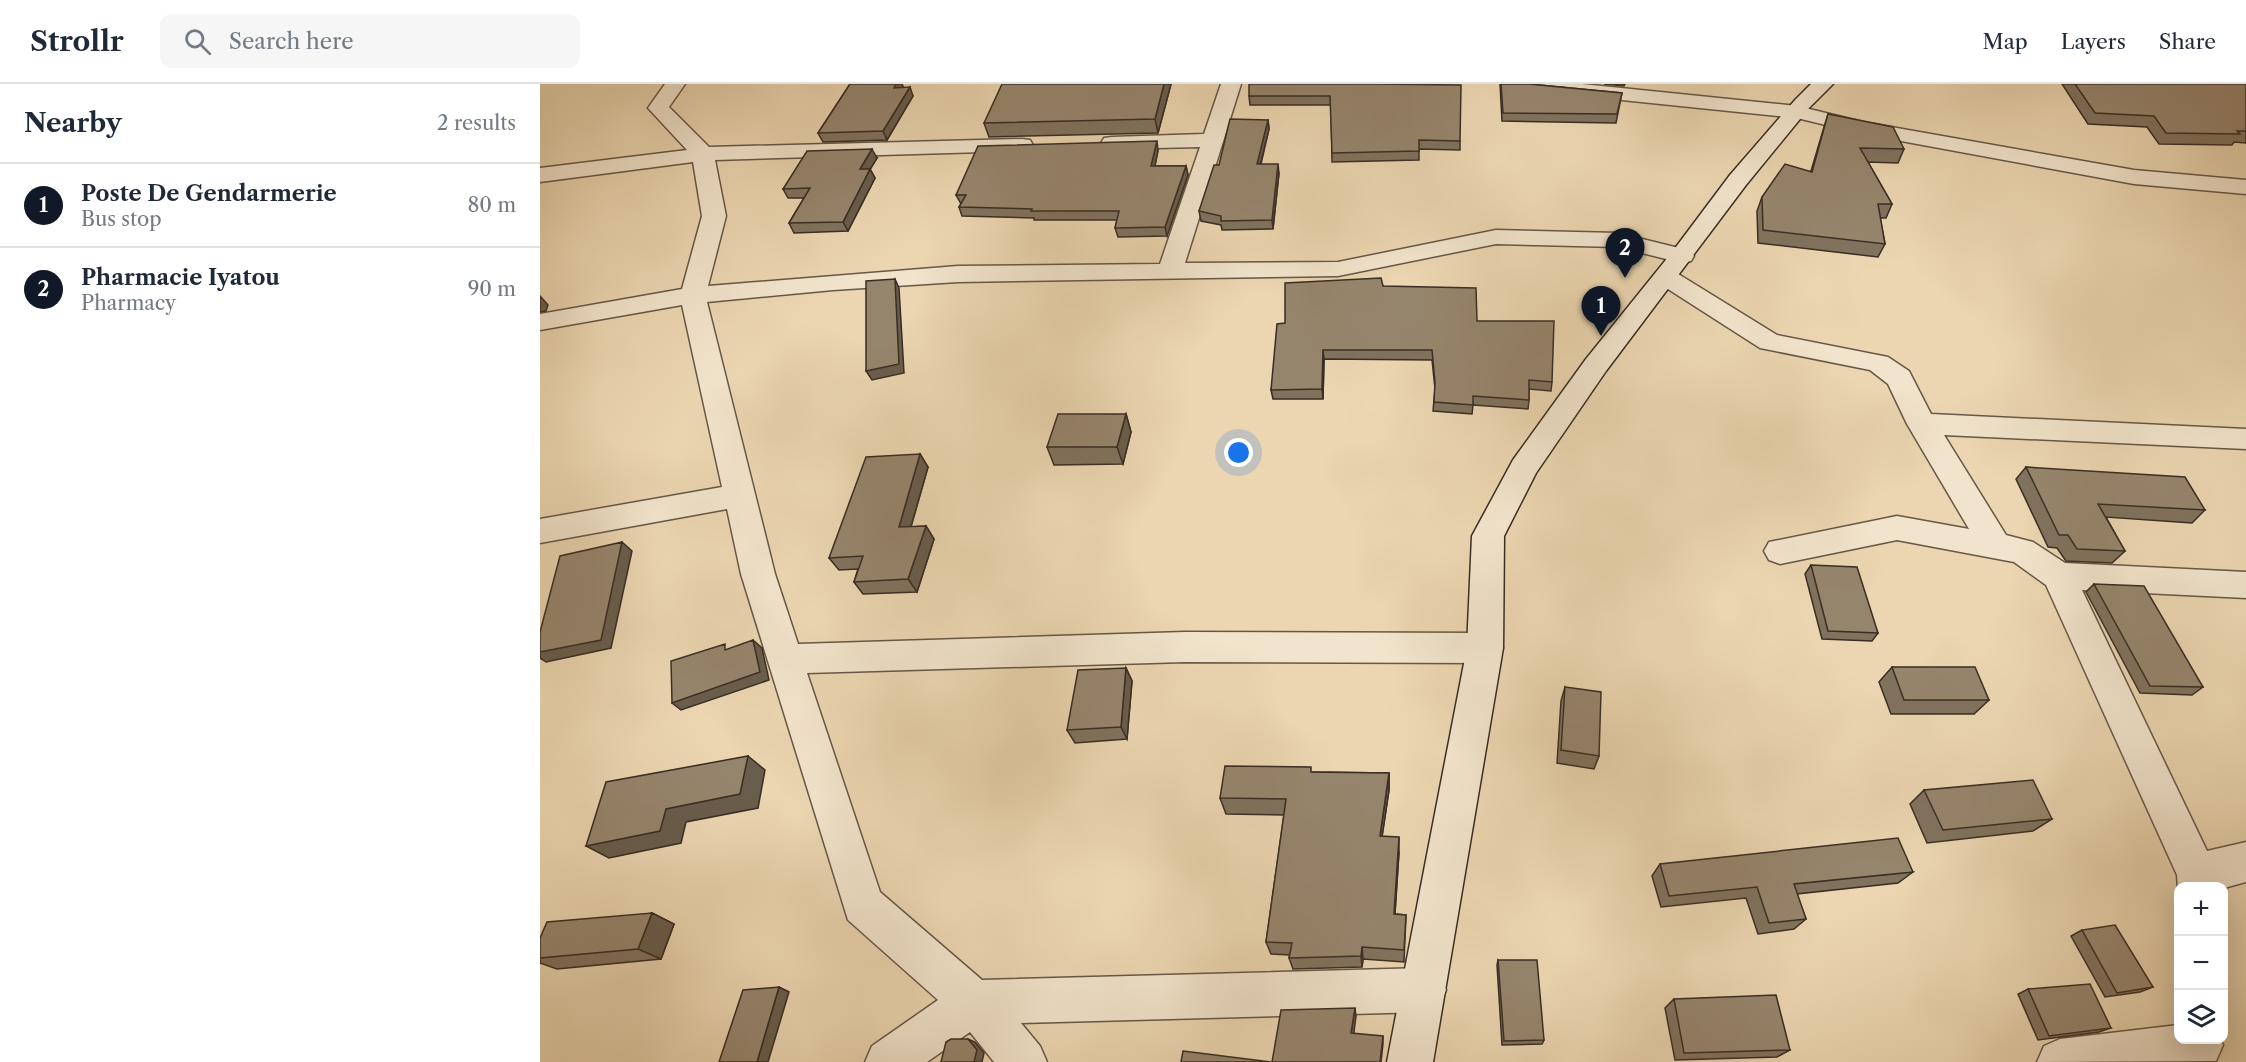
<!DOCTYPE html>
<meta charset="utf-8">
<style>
:root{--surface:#fff;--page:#f6f6f7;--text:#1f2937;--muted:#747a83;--line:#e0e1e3;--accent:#111827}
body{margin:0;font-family:"Libre Caslon Text",serif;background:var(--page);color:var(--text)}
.controls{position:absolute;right:18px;bottom:18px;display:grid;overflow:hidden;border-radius:12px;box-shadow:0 6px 24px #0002}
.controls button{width:54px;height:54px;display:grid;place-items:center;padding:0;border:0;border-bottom:2px solid var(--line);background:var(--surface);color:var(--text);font:30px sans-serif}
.you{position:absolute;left:699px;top:369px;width:21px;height:21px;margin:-15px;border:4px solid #fff;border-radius:50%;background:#1a73e8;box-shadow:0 0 0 9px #1a73e833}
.badge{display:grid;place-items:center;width:39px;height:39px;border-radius:50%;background:var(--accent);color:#fff;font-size:20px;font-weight:700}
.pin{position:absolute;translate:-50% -50px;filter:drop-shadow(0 2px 3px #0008)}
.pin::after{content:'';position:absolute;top:32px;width:21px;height:18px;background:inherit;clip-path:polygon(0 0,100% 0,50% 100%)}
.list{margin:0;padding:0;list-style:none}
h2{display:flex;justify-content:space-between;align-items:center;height:78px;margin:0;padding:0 24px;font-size:26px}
h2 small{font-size:20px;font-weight:400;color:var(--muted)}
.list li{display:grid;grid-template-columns:39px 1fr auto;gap:18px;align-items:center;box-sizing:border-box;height:84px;padding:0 24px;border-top:2px solid var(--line)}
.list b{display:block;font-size:22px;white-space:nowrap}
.list p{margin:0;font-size:20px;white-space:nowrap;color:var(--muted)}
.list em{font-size:20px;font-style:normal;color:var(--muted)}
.icon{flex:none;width:33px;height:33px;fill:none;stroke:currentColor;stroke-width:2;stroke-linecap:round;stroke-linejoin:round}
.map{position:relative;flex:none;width:1706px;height:978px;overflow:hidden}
header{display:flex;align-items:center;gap:36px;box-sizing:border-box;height:84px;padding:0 30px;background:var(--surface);border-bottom:2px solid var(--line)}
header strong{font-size:28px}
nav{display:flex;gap:33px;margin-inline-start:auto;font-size:21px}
.search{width:420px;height:54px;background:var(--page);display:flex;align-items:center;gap:15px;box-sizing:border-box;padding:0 21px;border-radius:12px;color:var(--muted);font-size:22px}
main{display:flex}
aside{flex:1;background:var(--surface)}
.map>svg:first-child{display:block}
</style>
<header>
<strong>Strollr</strong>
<div class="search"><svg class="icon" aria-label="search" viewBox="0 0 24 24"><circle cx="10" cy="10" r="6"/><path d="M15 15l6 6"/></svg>Search here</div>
<nav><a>Map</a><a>Layers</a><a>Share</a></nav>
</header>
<main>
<aside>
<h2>Nearby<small>2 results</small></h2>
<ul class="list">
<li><span class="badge">1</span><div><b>Poste De Gendarmerie</b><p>Bus stop</p></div><em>80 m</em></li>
<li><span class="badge">2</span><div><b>Pharmacie Iyatou</b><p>Pharmacy</p></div><em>90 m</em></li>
</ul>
</aside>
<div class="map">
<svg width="1706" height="978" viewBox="0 0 1706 978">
<rect width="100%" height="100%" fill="#ebd6b1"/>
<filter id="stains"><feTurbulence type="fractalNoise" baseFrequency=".00333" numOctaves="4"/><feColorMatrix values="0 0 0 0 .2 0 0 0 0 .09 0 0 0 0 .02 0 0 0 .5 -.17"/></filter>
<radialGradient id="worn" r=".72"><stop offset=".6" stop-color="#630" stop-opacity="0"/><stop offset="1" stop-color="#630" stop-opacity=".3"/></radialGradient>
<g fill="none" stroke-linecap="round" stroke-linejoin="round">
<g stroke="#665747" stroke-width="3">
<path id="street" d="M125,0H145L129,23L169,63L482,55L490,56L493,61L490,66L482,67L175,76L186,132L168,202L418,182L620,180L660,63L572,65L564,64L561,59L564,54L572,53L664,50L681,0H701L645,179L798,178L956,146L1078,149L1151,167L1154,172L1151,177L1142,179L1078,163L956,160L798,192L418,198L293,206L167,218L235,490L258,560L645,548L945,549L957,554L963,564L957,574L945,579L645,578L267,589L340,808L442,896L884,884L900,890L906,906L900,922L884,928L481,939L500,962L507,978H454L430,948L387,978H325L332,962L398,916L308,836L201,490L187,425L0,459V435L182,403L142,221L0,246V230L142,205L162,132L153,78L0,98V84L147,66L108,24Z
M973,0H1042L1257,22L1323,38L1594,86L1706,96V110L1594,100L1323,50L1257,34L983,6L976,4Z
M1126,185L1135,188L1237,251L1348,273L1369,287L1391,330L1706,345V365L1404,351L1466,451L1493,458L1525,479L1706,488V514L1542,506L1667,767L1706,758V798L1684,804L1638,802V805L1637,791L1506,501L1474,478L1357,456L1240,480L1229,476L1224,467L1229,458L1357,432L1429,445L1367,340L1348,300L1330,286L1220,264L1117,198L1113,193L1117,188Z
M1638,941V956H1681L1683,961L1676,977L1497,978L1504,962L1520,955Z"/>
</g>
<g stroke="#392d24" stroke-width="3">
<path id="secondary" d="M1271,0H1293L1269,24L1206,101L1066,287L996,389L964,452L963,564L893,978H847L927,564L932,452L973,376L1046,275L1133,167L1190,91L1255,16Z"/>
</g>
<use href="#street" fill="#f2e4cc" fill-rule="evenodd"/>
<use href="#secondary" fill="#f2e4cc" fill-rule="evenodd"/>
</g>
<path fill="#81725e" stroke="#392d24" stroke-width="1.5" d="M310,0H362L363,4L373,12L347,56L283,58L278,49Z
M631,0L618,49L449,53L444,39Z
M835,0L920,57V66L879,65V76L792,78L791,21H710L709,12Z
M960,0H989L1082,9L1076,39L962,37Z
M1064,0H1085L1084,2Z
M1522,0H1706V59L1694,58L1692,61L1619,60L1607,43L1548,40Z
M1288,30L1364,65L1358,79L1328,78L1352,120L1346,134H1340L1345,160L1338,173L1218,159L1217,127L1222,113L1271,87L1284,43Z
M728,36L729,45L721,80L739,89L733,145L682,146L681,141L661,137L659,127L679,81Z
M618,66L615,82H646L648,91L627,152L578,153L575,144L577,136H494V134L422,132L419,123L421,120L416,111Z
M337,74L330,85L335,94L308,147L254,149L249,139L264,114H248L243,105Z
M843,202L1012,298L1011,307L989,305V316L988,325L933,321L932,330L893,327L895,305L892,276L784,275L783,315H733L731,306L745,239Z
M586,330L591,348L583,380L514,381L507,363Z
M380,370L388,383L371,443L386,442L394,455L377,508L323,510L314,498L318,485L299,486L289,474Z
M1486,383L1665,426L1652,439L1566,433L1585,467L1572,479L1526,477L1517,464L1508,463L1476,395Z
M1271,481L1338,549L1332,557L1282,555L1265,490Z
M1554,500L1663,603L1652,611L1600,609L1546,508Z
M1352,583L1449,616L1434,630H1351L1339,598Z
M586,584L592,597L587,655L535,659L527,646Z
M1025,603L1059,672L1054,685L1017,679L1021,617Z
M772,688L849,689V706L842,752L859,768L855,830L866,831L864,878L823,875L822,883L753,885L749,874L750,871L731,870L726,858L744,731L686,730L680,714Z
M1384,706L1512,735L1493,747L1387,759L1370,720Z
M1120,780L1373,788L1358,799L1257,810L1266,835L1254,845L1218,850L1206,814L1121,823L1112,792Z
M112,829L134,840L121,875L17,885L0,879V854Z
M1542,846L1613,903L1600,908L1565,913L1531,852Z
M958,876L1004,956L1002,960L962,961L957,881Z
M1488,905L1571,944L1559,948L1498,956L1478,910Z
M1134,915L1250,966L1237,973L1135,976L1125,924Z"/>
<path fill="#695d4c" stroke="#392d24" stroke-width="1.5" d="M356,0H362L363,2L358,12L354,4Z
M624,0H631L618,49L615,35Z
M370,3L373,12L347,56L343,47Z
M728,36L729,45L718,89L717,80Z
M617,57L618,66L613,91L611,82Z
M332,65L337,74L325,94L320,85Z
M738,80L739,89L733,145L732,136Z
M646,82L648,91L627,152L625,143Z
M330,85L335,94L308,147L303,138Z
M355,195L359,204L364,289L332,296L326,287Z
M0,212L8,221L6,227L0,228Z
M783,266L784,275L783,315L782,305Z
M586,330L591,348L583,380L577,363Z
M380,370L388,383L367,456L359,443Z
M386,442L394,455L377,508L368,495Z
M82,458L92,467L71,564L6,578L0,574V568Z
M213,556L222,564L229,596L141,626L132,619Z
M586,584L592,597L587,655L581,643Z
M208,672L225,686L218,724L146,738L141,759L69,774L46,762Z
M849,689V706L840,767V752Z
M859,753V768L854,843V830Z
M112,829L134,840L121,875L98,865Z
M822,863L823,875L822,883L821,872Z
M239,903L249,908L228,978H217Z
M815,924L816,932L813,956L811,949Z
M843,952V960L841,978H840Z
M428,955L435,958L444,969L442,978H434Z"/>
<path fill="#96856d" stroke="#392d24" stroke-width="1.5" d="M310,0H356L354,4L370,3L343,47L278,49Z
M462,0H624L615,35L444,39Z
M709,0H835L921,1L920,57L879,56V67L792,69L790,12H709Z
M961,0H989L1082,9L1077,30L963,29Z
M1535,0H1706V47H1697L1700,50L1626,49L1614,32L1555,29Z
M1288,30L1353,43L1364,65L1320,64L1352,120H1338L1345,160L1223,146L1222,113L1245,80L1272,88Z
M690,35L728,36L717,80H738L732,136L681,137V132L659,127L674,81H679Z
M617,57L611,82H646L625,143L575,144L579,127H491L492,125L419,123L426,111H416L438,62Z
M332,65L320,85H330L303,138L249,139L270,104L243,105L267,67Z
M841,194L843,202L936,204L937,237H1014L1012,298L989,296V316L933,312V321L894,318L895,298L892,266H783L782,305L731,306L737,240L745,239V199Z
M355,195L359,280L326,287V197Z
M518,330H586L577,363H507Z
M380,370L359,443L386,442L368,495L314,498L323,472L289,474L326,373Z
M1486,383L1645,393L1665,426L1558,420L1585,467L1537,465L1528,451H1519Z
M82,458L61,556L0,568V548L20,472Z
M1271,481L1317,483L1338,549L1288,547Z
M1554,500L1604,502L1663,603L1610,602Z
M213,556L220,588L132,619L131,577L185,560V566Z
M1352,583H1435L1449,616H1364Z
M586,584L581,643L527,646L538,586Z
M1025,603L1061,608L1059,672L1021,666Z
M208,672L200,710L126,725L120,747L46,762L66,698Z
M685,682L771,683V688L849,689L840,752L859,753L854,830L866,831L864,866L822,863L821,872L749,874L752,859L726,858L746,715L680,714Z
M1493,696L1512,735L1403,746L1384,706Z
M1358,754L1373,788L1254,800L1266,835L1229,839L1217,803L1129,812L1120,780Z
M112,829L98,865L0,874V854L7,838Z
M1575,841L1613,903L1577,909L1542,846Z
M958,876H997L1004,956L964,957Z
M1550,900L1571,944L1509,952L1488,905Z
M239,903L217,978H179L203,906Z
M1236,911L1250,966L1144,969L1134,915Z
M815,924L811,949L843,952L840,978H732L741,926Z
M411,955H428L437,966L434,978H401L406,958Z
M643,967L731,978H641Z"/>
<rect width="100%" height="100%" filter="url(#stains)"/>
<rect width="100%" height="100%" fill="url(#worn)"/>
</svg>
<div class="controls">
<button>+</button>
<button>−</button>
<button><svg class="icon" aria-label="layers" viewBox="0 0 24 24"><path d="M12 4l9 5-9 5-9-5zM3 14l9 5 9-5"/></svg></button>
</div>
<div class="you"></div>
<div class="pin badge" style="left:1061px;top:252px">1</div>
<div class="pin badge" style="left:1085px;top:194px">2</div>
</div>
</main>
